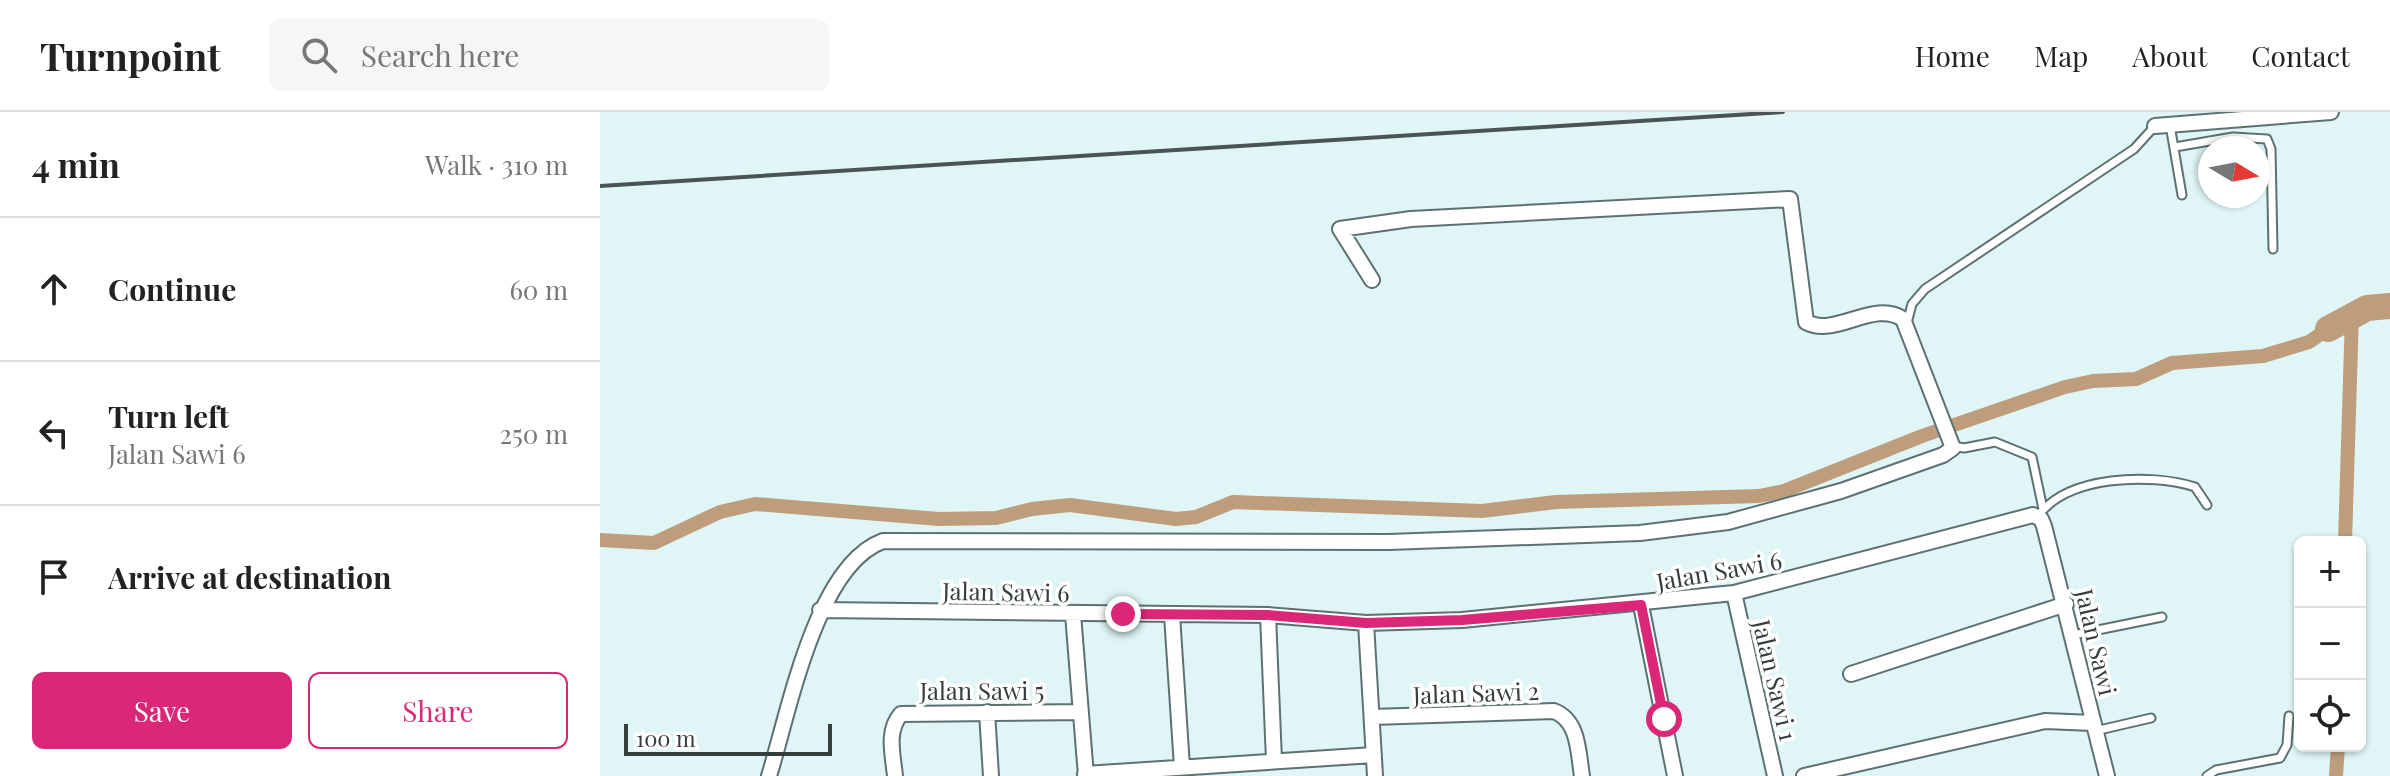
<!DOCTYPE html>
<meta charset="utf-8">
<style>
:root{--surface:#fff;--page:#f6f6f6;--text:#222;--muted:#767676;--line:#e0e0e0;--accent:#db2777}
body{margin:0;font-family:"Playfair Display",serif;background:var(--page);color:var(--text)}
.controls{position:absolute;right:24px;bottom:24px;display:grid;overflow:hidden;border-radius:12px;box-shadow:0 2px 6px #0004}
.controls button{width:72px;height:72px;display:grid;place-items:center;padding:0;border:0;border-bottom:2px solid var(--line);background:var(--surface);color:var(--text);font:40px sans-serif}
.compass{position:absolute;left:1598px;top:24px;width:72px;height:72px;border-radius:50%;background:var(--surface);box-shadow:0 2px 6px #0004;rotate:100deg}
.scale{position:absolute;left:24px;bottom:20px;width:208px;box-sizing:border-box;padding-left:8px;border:4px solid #353d3d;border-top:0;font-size:22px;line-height:28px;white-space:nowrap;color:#353d3d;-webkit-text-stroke:6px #fff;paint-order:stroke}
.stop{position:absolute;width:24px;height:24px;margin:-18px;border:6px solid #db2777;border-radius:50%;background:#fff}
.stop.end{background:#db2777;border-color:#fff;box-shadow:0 2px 8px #0008}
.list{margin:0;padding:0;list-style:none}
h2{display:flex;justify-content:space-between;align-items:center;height:104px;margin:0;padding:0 32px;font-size:34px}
h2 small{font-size:26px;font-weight:400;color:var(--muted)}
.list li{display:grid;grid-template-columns:52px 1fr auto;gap:24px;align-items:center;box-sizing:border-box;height:144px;padding:0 32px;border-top:2px solid var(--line)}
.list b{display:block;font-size:30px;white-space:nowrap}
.list p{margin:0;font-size:26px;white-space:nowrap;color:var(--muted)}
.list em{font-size:26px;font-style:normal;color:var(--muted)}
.actions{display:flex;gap:16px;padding:24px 32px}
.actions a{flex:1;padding:18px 0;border:2px solid var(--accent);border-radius:12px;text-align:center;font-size:28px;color:var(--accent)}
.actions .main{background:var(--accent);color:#fff}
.icon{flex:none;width:44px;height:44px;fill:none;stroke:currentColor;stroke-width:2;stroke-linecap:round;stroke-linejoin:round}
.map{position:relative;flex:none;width:1790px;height:664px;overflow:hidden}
header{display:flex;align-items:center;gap:48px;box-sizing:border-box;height:112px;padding:0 40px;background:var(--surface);border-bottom:2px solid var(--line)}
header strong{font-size:38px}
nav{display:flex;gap:44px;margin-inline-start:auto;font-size:28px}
.search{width:560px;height:72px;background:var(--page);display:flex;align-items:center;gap:20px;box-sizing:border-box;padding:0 28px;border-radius:12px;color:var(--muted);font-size:30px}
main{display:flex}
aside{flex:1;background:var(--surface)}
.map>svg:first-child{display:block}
</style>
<header>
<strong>Turnpoint</strong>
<div class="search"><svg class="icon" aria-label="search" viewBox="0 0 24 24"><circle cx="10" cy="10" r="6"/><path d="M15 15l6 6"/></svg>Search here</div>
<nav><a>Home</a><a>Map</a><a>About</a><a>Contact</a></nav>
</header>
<main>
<aside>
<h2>4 min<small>Walk · 310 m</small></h2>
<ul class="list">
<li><svg class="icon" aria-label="ahead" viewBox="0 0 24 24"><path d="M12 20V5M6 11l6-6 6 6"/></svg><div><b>Continue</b></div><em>60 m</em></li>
<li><svg class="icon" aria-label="left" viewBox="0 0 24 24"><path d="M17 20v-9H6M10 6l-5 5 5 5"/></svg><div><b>Turn left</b><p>Jalan Sawi 6</p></div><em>250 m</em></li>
<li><svg class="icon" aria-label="arrive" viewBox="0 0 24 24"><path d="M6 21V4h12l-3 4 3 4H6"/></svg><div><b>Arrive at destination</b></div></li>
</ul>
<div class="actions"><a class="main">Save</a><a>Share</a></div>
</aside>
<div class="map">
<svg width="1790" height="664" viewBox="0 0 1790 664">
<rect width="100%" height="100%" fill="#dff5f6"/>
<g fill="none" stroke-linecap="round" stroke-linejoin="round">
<path stroke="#bd9d7c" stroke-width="14" d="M0,428L54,431L120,400L155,392L339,407L396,406L432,397L470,393L576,407L596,405L633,390L882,399L956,390L1159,384L1184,379L1322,324L1465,275L1493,269L1536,267L1572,251L1663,244L1709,230L1728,217
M1745,430L1752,202
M1736,664L1738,634"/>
<path stroke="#bd9d7c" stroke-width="26" d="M1728,217L1767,196L1790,194"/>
<g stroke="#5e7172" stroke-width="11">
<path id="service" d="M1570,13L1582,83
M1575,35L1633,25L1667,27L1671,37L1673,137
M1307,211L1312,192L1325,177L1534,37L1555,14
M1353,334L1364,336L1395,330L1432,345L1443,397
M1438,404C1468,363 1551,361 1595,375L1607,393
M1473,523L1562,505
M1495,619L1551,606
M1607,664L1616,658L1680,646L1687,633L1689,604"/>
</g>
<g stroke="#5e7172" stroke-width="18">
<path id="minor" d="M1555,14L1731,0
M1134,481L1175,664
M1041,493L1075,664
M220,498L668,503L766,511L862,508L1134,481L1433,403L1441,407L1444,414L1507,664
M473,502L486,664
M572,503L582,655
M668,503L674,649
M766,511L775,664
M1251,562L1466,492
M387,600L391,664
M772,605L954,599C979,609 978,639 982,664
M485,662L774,643
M169,664C189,600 216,453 283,429L789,430L1040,421L1128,410L1241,379L1343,343L1353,336L1303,207C1274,187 1235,226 1206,210L1190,87L811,107L740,117L772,168
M295,664C293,643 286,619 301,602L481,600
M1204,664L1445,609L1493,611"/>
</g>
<use href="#service" stroke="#fff" stroke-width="7"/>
<use href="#minor" stroke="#fff" stroke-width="14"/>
<path stroke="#4a5454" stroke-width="4" d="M0,74L1183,0"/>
</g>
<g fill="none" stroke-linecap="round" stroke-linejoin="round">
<path stroke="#db2777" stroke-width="10" d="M523,502L668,503L766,511L862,508L1041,493L1064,607"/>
</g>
<g text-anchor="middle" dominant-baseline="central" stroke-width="7" stroke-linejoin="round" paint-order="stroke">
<g font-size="24" fill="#353d3d" stroke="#fff">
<text transform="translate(1119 458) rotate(-10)">Jalan Sawi 6</text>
<text transform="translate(406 479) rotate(1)">Jalan Sawi 6</text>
<text transform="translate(1497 530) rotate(77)">Jalan Sawi</text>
<text transform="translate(1176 568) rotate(77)">Jalan Sawi 1</text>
<text x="382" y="578">Jalan Sawi 5</text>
<text transform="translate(876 580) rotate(-2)">Jalan Sawi 2</text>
</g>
</g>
</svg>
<div class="controls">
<button>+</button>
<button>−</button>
<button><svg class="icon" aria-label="locate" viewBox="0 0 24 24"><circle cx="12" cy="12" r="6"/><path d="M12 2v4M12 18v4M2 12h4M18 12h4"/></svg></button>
</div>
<svg class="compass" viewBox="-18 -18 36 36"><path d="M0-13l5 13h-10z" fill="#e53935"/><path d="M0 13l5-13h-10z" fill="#767676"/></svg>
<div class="scale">100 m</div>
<div class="stop" style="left:1064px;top:607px"></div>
<div class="stop end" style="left:523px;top:502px"></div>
</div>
</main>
